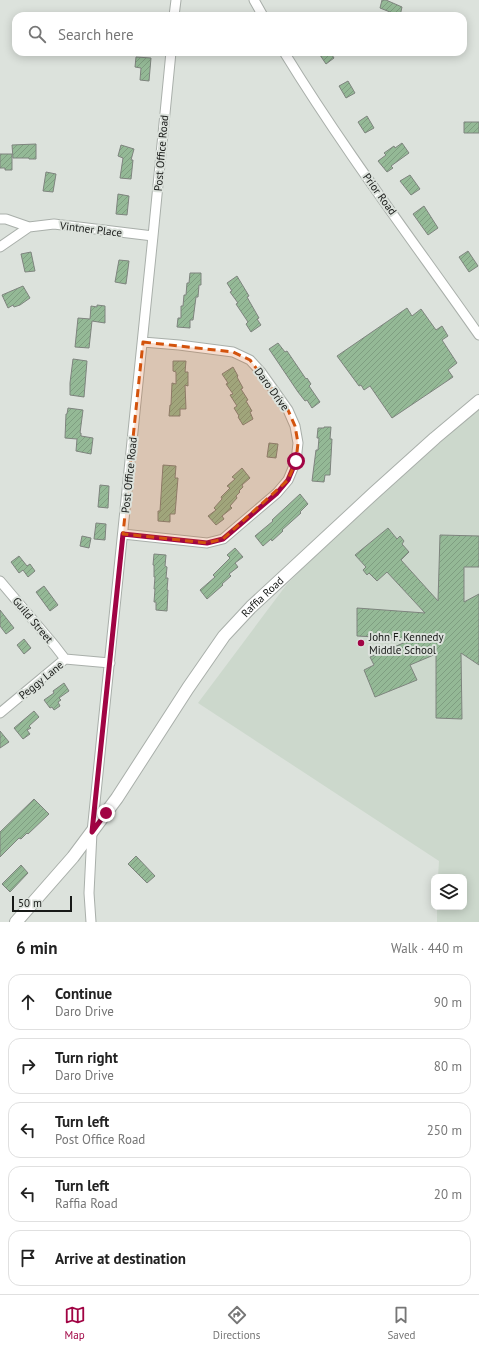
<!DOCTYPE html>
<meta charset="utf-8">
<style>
:root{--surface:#fff;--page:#f2f2f2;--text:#222;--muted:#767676;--line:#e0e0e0;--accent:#a10444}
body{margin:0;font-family:"PT Sans",sans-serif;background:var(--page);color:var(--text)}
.controls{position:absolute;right:12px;bottom:12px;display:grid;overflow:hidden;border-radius:8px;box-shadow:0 2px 10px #0003}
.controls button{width:36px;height:36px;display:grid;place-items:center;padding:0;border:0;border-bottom:1px solid var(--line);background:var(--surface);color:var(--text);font:20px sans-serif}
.scale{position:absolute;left:12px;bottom:10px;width:60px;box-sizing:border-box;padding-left:4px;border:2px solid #171917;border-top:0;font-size:11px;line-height:14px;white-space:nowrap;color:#171917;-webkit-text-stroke:3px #dce2dc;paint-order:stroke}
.stop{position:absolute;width:12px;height:12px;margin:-9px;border:3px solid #a10444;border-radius:50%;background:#fff}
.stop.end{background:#a10444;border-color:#fff;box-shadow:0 1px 4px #0008}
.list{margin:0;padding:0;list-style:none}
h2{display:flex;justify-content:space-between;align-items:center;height:52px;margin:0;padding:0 16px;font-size:17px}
h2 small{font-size:13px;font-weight:400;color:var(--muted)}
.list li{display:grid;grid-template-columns:26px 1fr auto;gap:12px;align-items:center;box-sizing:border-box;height:56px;margin:0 8px 8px;padding:0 8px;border:1px solid var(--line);border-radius:12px}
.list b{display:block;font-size:15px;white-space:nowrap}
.list p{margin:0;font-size:13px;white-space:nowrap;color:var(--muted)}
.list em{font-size:13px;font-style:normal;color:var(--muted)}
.icon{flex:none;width:22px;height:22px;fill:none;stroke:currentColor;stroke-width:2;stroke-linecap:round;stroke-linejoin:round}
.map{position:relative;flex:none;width:479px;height:922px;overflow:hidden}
.search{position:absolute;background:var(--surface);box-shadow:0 2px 10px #0003;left:12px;right:12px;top:12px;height:44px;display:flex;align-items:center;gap:10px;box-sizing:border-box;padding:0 14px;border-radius:12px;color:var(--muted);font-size:15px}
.sheet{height:372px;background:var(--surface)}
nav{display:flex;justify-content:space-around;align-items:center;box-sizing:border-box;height:56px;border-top:1px solid var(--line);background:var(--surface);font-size:11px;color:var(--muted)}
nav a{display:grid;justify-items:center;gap:2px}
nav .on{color:var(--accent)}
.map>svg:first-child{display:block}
</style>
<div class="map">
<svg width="479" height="922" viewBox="0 0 479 922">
<defs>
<pattern id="building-hatch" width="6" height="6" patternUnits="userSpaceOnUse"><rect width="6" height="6" fill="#94b996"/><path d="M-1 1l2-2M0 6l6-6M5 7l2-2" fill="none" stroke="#7f9e81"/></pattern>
</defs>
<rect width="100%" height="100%" fill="#dce2dc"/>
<path fill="#ccd8cc" d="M479,402V922H437V907H464V877H438L439,861L198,703L287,584L337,533Z"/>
<path fill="url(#building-hatch)" stroke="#7e847e" d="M382,0H386L402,7L400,16L380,8Z
M318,52H330L334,58L326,64Z
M136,57L151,58L149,81L140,80L141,68L135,67Z
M348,81L355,93L346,98L339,86Z
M367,116L374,128L365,133L358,122Z
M464,122H479V133H464Z
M402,143L409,153L391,166L393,168L387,172L378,161L386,155L384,153L394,146L395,148Z
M36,144V159H29V158H13L12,145Z
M121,145L134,149L131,160H133L131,179L120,178L123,158L118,156Z
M0,154H12V170H5V168H0Z
M46,172L56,174L53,192L43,191Z
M410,175L420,189L411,195L400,181Z
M118,194L129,196L127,215L116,214Z
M424,206L438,228L428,235L413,214Z
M468,251L478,266L469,272L459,257Z
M31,252L35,271L25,272L21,254Z
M119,260L129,261L126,284L115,282Z
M190,273H201V285H199L198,297H196L193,320H190V328L177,327L178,318H181V306H183L184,295H186L187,283H189Z
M237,276L249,296L247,297L259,318L257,319L261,325L251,332L246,324L248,322L236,304L238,303L230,292L232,291L227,283Z
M23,286L30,298L20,305L14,307L13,305L8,308L2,295Z
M97,305L105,306V323L92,321L89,348L75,347L78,318L90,319L91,306L97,307Z
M407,308L412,316L421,309L436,330L442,326L448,336L442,340L457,363L448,370L453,377L392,418L370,386L364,390L361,385L359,386L337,356Z
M278,343L285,352L287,351L306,379L307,378L311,384L309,386L320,402L312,408L307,400L305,401L298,392L269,349Z
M73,359L87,361L84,397L70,395V383Z
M173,361H186L185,372H188V386L185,385L186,409H180V416H169L170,405H171L172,383L176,384V372L173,371Z
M233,367L238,376L237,377L243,388L241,389L248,400L246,401L252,411L250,412L253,419L243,425L238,417L239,416L234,408L237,406L230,395L233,394L226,384L228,383L222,374Z
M68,408L83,410L80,433H81V436L93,438L91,454L76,451L77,439L65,438L66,414H67Z
M324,427H331L330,439H332L330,475H325L324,482L312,481L316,450H318L319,438H317L318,428H324Z
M269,443L278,444L276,458L267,457Z
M163,465L176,466L175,478H178L175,514H170V522L158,521V511H160Z
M242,468L250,478L242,485L243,487L239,491L240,492L236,496L237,498L230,506L232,508L222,516L224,519L216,525L208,516L216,510L214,508L222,499L221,497L230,488L227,486L235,479L232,477Z
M100,485L109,486L108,508L98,507Z
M300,494L308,504L300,512L301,513L282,530L283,531L272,541L271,539L263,546L255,536L273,521L272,520Z
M96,523L106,524L105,540L94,539Z
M388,528L397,539L400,536L404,541L402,544L409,552L401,560L438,601L440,535L479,536V567H464V602L479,594V665L461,653L462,719L436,718V654L410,665L417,680L375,697L364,670L374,665L370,657L413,639L357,636V608L425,613L387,572L377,581L369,573L367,575L363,570L366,567L355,555Z
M82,536L91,538L89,548L80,546Z
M235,548L243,557L235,563L238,567L229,574L231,576L222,584L223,585L207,599L200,590L215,577L213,575L230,558L227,555Z
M154,554L166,555L165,566L167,567L166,578H168L167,590H168L167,611L156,610V602H154L155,589H154L155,577H154V565H153Z
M19,556L27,566L30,564L35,571L28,577L23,570L19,573L11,562Z
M44,586L58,605L50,611L36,592Z
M0,610L14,628L6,634L0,626Z
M24,639L31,648L24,654L17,645Z
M64,683L69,691L59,698L61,700L58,702L60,706L54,710L52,707L50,708L44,700L54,693L53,691Z
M34,711L39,717L29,726L31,728L27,730L30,734L23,739L14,728Z
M0,731L9,742L0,748Z
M34,799L49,814L28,834L27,833L21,839L19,838L0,857V832Z
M136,856L155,876L147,883L128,864Z
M21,865L28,873L10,892L2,884Z"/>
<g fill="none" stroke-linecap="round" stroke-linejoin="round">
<g stroke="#a9afaa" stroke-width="11">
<path id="minor" d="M254,0L263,16
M174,16L176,0
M284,52C344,150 413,241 479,335
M0,219H6L29,227L0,247
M29,227L54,224L153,236
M123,534L207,543L223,539L277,493L288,480L296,461L298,443L295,426L288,410L261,372L250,360L233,352L179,345L143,342
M0,581L55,646L65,659
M0,713L65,659L110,663
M91,922L89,893L92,832L153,236L171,52"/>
</g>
<g stroke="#a9afaa" stroke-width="14">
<g id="major">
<path id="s1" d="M16,922L73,857L117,798L188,688L224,636L251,607L374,493L435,438L479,401"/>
</g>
</g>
<use href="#minor" stroke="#fff" stroke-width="9"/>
<use href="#major" stroke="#fff" stroke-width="12"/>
</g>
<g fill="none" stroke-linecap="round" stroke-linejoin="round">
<path stroke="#a10444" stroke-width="5" d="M106,813L92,832L123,534L207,543L223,539L277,493L288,480L296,461"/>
</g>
<path fill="#d3530d" fill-opacity="0.2" stroke="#d3530d" stroke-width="3" stroke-dasharray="8 5" stroke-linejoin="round" d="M143,342L233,352L250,360L288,410L295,426L298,443L296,461L288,480L223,539L207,543L123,534Z"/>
<circle fill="#a10444" stroke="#dce2dc" stroke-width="1.5" cx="361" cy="643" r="4"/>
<g text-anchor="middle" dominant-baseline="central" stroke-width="4" stroke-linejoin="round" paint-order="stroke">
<g font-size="11" fill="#171917" stroke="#dce2dc">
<text transform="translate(161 153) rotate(-85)">Post Office Road</text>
<text transform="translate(380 194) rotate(54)">Prior Road</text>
<text transform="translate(91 229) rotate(7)">Vintner Place</text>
<text transform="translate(272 389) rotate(54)">Daro Drive</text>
<text transform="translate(129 475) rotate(-84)">Post Office Road</text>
<text stroke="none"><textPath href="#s1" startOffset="409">Raffia Road</textPath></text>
<text transform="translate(33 620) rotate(50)">Guild Street</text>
<text transform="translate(41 680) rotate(-39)">Peggy Lane</text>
</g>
<g font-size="11" fill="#171917" stroke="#dce2dc" text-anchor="start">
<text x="369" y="637">John F. Kennedy<tspan x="369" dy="13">Middle School</tspan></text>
</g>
</g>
</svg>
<div class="controls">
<button><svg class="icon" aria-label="layers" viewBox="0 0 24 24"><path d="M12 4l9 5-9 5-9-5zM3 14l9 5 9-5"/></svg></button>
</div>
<div class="scale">50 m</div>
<div class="stop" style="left:296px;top:461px"></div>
<div class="stop end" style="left:106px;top:813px"></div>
<div class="search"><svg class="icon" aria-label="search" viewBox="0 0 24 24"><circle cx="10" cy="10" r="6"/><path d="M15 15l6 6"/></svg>Search here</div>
</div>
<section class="sheet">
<h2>6 min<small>Walk · 440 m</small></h2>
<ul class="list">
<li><svg class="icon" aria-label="ahead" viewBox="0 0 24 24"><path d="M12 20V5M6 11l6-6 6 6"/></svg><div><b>Continue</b><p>Daro Drive</p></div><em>90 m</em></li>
<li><svg class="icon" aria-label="right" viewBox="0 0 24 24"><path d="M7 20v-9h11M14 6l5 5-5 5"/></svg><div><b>Turn right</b><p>Daro Drive</p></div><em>80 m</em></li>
<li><svg class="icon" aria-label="left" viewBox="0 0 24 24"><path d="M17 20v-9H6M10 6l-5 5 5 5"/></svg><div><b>Turn left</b><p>Post Office Road</p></div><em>250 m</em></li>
<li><svg class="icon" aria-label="left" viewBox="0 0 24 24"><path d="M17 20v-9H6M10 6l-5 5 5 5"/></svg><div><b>Turn left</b><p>Raffia Road</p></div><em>20 m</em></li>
<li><svg class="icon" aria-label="arrive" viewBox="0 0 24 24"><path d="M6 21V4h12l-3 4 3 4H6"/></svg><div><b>Arrive at destination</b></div></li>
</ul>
</section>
<nav>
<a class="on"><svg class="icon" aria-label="map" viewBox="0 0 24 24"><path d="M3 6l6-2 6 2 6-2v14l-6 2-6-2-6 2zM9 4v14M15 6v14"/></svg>Map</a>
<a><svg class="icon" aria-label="directions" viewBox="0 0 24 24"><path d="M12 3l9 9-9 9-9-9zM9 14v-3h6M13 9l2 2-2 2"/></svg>Directions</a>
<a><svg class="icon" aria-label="saved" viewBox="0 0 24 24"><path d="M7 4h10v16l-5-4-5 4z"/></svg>Saved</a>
</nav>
